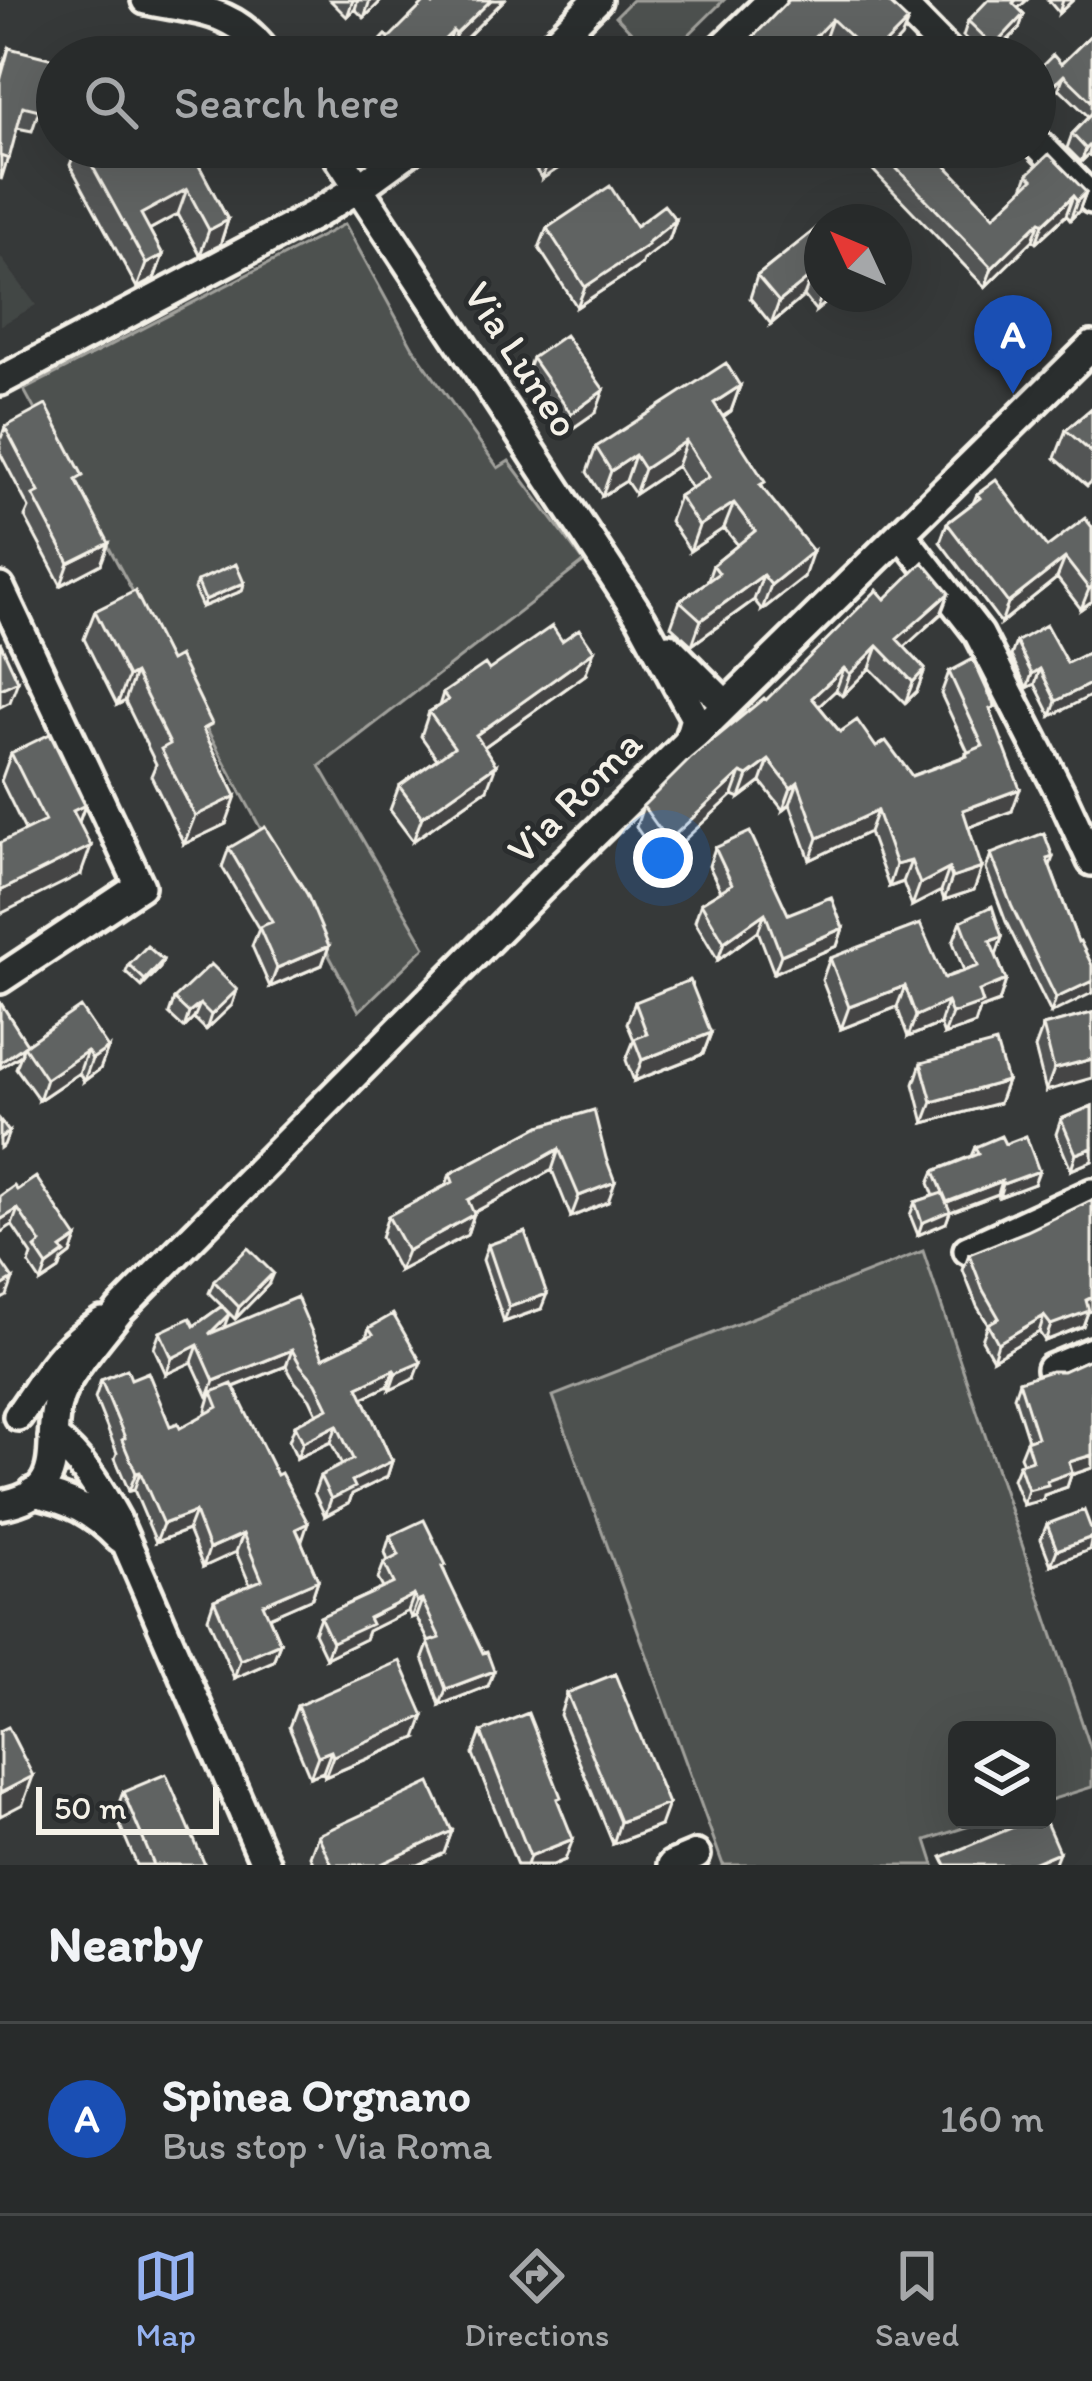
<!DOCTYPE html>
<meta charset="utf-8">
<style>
:root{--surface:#282b2b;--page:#303333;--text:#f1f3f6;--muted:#a5a7a9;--line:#444747;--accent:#95b2f1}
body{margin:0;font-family:Itim,sans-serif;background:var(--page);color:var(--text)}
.controls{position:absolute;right:36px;bottom:36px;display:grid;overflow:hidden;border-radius:18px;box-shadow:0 12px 48px #0002}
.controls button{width:108px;height:108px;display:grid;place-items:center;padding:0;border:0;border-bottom:3px solid var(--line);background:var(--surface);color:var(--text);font:60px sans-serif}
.compass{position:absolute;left:804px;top:204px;width:108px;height:108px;border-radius:50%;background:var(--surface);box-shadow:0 12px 48px #0002;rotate:314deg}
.scale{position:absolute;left:36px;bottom:30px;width:183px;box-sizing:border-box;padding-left:12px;border:6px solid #f4f1e8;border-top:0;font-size:33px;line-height:42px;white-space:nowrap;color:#f4f1e8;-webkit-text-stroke:9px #2a2d2e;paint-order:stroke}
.you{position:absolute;left:663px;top:858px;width:42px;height:42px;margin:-30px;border:9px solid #fff;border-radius:50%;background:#1a73e8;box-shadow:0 0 0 18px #1a73e833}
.badge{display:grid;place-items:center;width:78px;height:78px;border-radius:50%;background:var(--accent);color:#fff;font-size:39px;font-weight:700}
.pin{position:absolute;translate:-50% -99px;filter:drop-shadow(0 3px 6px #0008)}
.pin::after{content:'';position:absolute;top:63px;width:42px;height:36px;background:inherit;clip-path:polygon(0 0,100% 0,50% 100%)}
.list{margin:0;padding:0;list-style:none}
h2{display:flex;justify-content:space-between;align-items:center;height:156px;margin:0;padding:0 48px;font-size:51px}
h2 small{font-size:39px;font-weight:400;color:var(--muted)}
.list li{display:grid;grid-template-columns:78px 1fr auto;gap:36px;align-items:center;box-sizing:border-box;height:192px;padding:0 48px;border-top:3px solid var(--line)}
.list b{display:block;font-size:45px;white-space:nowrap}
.list p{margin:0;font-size:39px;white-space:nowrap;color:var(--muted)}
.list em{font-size:39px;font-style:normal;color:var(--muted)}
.icon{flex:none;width:66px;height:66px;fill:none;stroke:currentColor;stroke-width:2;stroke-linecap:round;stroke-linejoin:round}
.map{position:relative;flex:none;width:1092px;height:1865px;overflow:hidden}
.search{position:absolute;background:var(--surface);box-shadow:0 12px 48px #0002;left:36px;right:36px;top:36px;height:132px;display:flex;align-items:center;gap:30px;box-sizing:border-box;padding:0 42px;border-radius:66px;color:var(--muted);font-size:45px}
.sheet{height:348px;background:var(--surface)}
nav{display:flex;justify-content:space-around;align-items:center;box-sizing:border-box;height:168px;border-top:3px solid var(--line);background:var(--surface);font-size:33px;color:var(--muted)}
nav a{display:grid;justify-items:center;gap:6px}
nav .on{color:var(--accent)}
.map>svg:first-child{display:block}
</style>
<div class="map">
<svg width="1092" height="1865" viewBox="0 0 1092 1865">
<rect width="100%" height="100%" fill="#363939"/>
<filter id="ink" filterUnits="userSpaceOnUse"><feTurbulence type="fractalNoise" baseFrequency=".00833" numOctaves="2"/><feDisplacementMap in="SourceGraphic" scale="24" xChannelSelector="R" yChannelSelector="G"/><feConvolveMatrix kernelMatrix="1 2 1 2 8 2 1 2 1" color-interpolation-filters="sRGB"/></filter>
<g filter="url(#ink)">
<path fill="#434645" d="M0,256L36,305L0,326Z"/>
<path fill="#4e514f" stroke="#a1a19c" stroke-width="3" d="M632,0H724L666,57H655L616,16Z
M345,224L413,348L498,468L509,461L584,562L320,766L425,947L359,1011L24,390Z
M923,1251L1092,1752V1787L1047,1801V1730H957V1820H988L926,1840L934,1865H723L553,1396Z"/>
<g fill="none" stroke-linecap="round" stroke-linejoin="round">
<g stroke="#f4f1e8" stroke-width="36">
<path id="minor" d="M146,0C199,11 236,9 269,57
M897,0L953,57
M537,57L551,46L597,0
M713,57L772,0
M1035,141L1092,199
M332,147L641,618L695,718L688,742
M0,381L318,213L360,187L415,147
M902,535L979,634L1062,796L1092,861
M0,588L140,886L0,979
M669,648L726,705
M968,1250L1092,1193
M1051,1369L1092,1352
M18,1416C48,1374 57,1351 102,1322
M53,1437C82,1460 98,1487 116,1519L266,1865
M33,1492C69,1499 94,1512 119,1538
M0,1505C75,1493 42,1442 60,1395C69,1371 103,1332 120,1310L566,862L1092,346
M672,1865L696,1855"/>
</g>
<use href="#minor" stroke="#2a2d2e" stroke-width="27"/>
</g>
<path fill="#535554" stroke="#f4f1e8" stroke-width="3" d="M330,0H382L364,18L355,9L347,17Z
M504,0L448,56L445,52L389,38L433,5Z
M789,0L908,21L901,38L883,57H847L826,36L809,54L812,57H746L751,39Z
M1027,0L1018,8L1024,14L1019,29L992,57H985L963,36L968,21Z
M1048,0H1073L1059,13Z
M1092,34V157L1089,154L1081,162L1067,148L1072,134L1089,117L1059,88L1037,111L1035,109V73L1061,64Z
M9,48L39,110L32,131L17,128L1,180L0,73Z
M77,147H189L228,220L220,245L200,255L178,214L149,230L163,255L154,279L137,288L70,165Z
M521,147H576L572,159L542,179Z
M876,147L960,149L944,164L994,216L1023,188L1028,174L1086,192L1079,211L1070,220L1066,215L1036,243L1033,240L985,287L869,166Z
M676,220L669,240L643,260L641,265L577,307L539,248L547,228L636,226Z
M822,224V294H837L816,311L804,296L771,324L750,298L757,276Z
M532,358L596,412L563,435L524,380Z
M740,386L731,411L723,417L763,488L804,577L762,610L754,600L692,645L671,626L680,601L707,582L713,565L738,545L724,528L690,551L670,521L679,496L691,488L677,466L635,494L626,481L602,496L587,472L596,447Z
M1092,408V481L1087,486L1055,458L1066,430Z
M5,427L79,486L101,564L61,585L25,517L29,508L0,453V441Z
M977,494L1047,547L1092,527V601L1081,609L1057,578L1001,623L940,542L947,523L973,503Z
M197,581L244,583L242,591L202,607L194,589Z
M885,599L941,614L904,647L925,669L917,691L905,703L870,668L842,696L836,690L819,706L840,732L876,747L912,776L965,756L968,752L941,694L949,672L992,715L1012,811L969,827L974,890L944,900L941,891L912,906L903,882L889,887L869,832L810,860L790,804L783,810L761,782L740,798L733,795L660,862L636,827L643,806Z
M95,611L207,738L226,824L184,844L151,776L156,764L125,701L117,705L84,639Z
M1016,642L1067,663L1092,651L1051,716L1035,684L1027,688L1011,656Z
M489,670L585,675L484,747L487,789L413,841L390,810L399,786L437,759L421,736L429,712L439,706L443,693Z
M11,753L85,805L79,822L81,874L25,830L1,781Z
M229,848L329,946L322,965L270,987L252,946L259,929L222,867Z
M715,848L788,914L843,928L837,946L774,973L758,931L718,960L695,921L701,903L721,891L709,866Z
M991,854L1053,857L1050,866L1078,942L1051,1013L1006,922L986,869Z
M961,921L1002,937L996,955L1006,980L999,1002L980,1009L975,1024L944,1035L940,1024L908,1037L897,1007L841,1029L822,980L830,958L944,978L964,971L953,942Z
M163,960L160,968L142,987L126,972L129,965Z
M237,990L232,1005L206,1030L194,1018L184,1028L169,1014L174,999Z
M0,1002L27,1044L108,1048L100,1069L84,1081L79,1073L39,1100L16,1068L21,1055L0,1068Z
M635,1002L711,1033L703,1054L634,1081L626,1060L634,1040L627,1023Z
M1092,1013L1046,1091L1035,1048L1043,1026Z
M921,1063L1007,1081L999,1103L924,1123L914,1084Z
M1092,1106V1161L1071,1170L1056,1134L1061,1119Z
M540,1126L608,1202L571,1217L552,1170L473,1213L467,1235L399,1271L381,1237L388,1216L446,1185L450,1174Z
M1005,1144L1034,1184L999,1197L998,1194L950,1212L946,1223L918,1235L910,1215L915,1202L934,1196L929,1183L934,1171L971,1156L975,1147Z
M17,1190L77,1238L71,1254L62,1261L59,1270L41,1282L29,1264L32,1255L12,1225Z
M488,1245L541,1309L504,1322L483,1260Z
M969,1254L1088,1312L1083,1326L1045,1341L1039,1332L993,1359L982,1340L988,1324L977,1306L963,1270Z
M214,1281L268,1285L235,1319L226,1310L224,1328L323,1358L366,1337L369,1328L415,1378L390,1390L388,1386L363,1398L392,1461L387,1477L352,1494L349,1503L325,1516L314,1493L320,1476L342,1465L331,1442L297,1458L289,1441L295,1425L317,1414L310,1399L295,1382L286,1366L234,1387L318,1580L312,1598L269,1617L280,1643L273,1661L234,1678L208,1618L214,1600L250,1585L236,1552L203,1567L188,1530L156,1542L134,1490L129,1491L115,1458L117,1453L95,1398L101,1380L131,1379L170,1426L180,1428L207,1414L206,1410L210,1397H208L192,1362L166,1374L154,1348L160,1332L194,1326L222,1306L209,1293Z
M1092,1358V1468L1071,1475L1067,1487L1044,1495L1043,1500L1023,1505L1013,1479L1019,1464L1023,1463L1020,1456L1026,1441L1028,1440L1014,1396L1019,1381L1063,1371Z
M1047,1524L1089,1550L1051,1565L1041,1539Z
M390,1536L444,1570L488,1686L440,1705L423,1658L429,1642L416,1616L411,1618L408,1611L368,1631L365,1639L326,1658L314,1633L320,1617L383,1588L378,1579L384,1563L388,1561L385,1552Z
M567,1693L660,1826L613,1844L560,1715Z
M297,1706L416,1738L325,1777L323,1772L310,1777L289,1727Z
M481,1732L559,1804L565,1860L553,1865H517L473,1754Z
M123,1792L205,1865H137L115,1814Z
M452,1831L444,1853L418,1865H314L310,1856L318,1835Z"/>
<path fill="#444545" stroke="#f4f1e8" stroke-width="3" d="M353,0H358L355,9L347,17Z
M370,0H382L364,18Z
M491,0H504L448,56L456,34Z
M1016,0H1027L1008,17L1013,3Z
M1063,0H1073L1059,13Z
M1024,14L1019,29L990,57L994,46Z
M832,19L826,36L806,57L803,49Z
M908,21L901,38L883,57H872Z
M453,31L445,52L441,57H427Z
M1064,75L1059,88L1037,111L1042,97Z
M1092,143L1089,154L1081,162L1086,149Z
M573,147H576L572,159L542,179L547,164Z
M949,147H960L931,176L938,157Z
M187,189L178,214L132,239L141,214Z
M1086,192L1079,211L1070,220L1077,201Z
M1073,196L1066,215L1036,243L1043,224Z
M228,220L220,245L200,255L209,230Z
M676,220L669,240L643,260L641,265L577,307L585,287Z
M1040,221L1033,240L985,287L992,268Z
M163,255L154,279L137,288L146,264Z
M812,275L804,296L771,324L779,302Z
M822,294H837L816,311Z
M740,386L731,411L705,428L714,403Z
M604,390L596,412L563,435L571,414Z
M686,441L677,466L635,494L644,469Z
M635,455L626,481L602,496L611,471Z
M734,503L724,528L690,551L699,526Z
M109,543L101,564L61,585L69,563Z
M813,551L804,577L762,610L771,585Z
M1065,558L1057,578L1001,623L1008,603Z
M763,575L754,600L692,645L701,620Z
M244,583L242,591L202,607L205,600Z
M1092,586V601L1081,609L1089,589Z
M949,593L941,614L889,661L897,639Z
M878,646L870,668L842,696L850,674Z
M594,651L585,675L467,759L476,735Z
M844,668L836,690L804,720L812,698Z
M925,669L917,691L905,703L913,682Z
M1040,669L1035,684L1027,688L1032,674Z
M135,673L125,701L117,705L128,677Z
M18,681L10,702L0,707V689Z
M1092,683V695L1051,716L1056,701Z
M769,760L761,782L740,798L748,776Z
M496,765L487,789L413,841L422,817Z
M741,773L733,795L660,862L668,841Z
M798,782L790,804L783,810L791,788Z
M1020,789L1012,811L956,832L963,810Z
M236,796L226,824L184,844L195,816Z
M85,805L75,833L73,811Z
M877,811L869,832L810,860L818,838Z
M91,846L81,874L0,914V891Z
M911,861L903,882L889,887L896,865Z
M982,868L974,890L944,900L952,878Z
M949,869L941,891L912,906L920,884Z
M765,913L758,931L718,960L724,942Z
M843,928L837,946L774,973L781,955Z
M1002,937L995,959L990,941Z
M329,946L322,965L270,987L277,968Z
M163,960L160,968L142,987L145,980Z
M1006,980L999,1002L980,1009L975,1024L944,1035L952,1014L979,991Z
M1092,981V993L1051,1013L1056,998Z
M905,986L897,1007L841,1029L849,1007Z
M237,990L232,1005L206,1030L211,1015Z
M947,1002L940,1024L908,1037L916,1016Z
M200,1004L194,1018L184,1028L189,1013Z
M711,1033L703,1054L634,1081L642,1060Z
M23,1047L21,1055L0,1068L1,1062Z
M108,1048L100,1069L84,1081L92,1059Z
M87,1051L79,1073L39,1100L46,1079Z
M1092,1059V1078L1046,1091L1054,1069Z
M1007,1081L999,1103L924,1123L932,1102Z
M9,1132L4,1145L0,1148V1138Z
M1092,1148V1161L1071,1170L1076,1154Z
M559,1149L552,1170L460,1220L468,1200Z
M1039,1171L1034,1184L999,1197L1003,1184Z
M1002,1181L998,1194L950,1212L946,1223L918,1235L922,1223L947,1202Z
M615,1182L608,1202L571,1217L579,1196Z
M18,1209L12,1225L0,1233V1220Z
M474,1214L467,1235L399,1271L407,1251Z
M77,1238L71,1254L62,1261L59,1270L41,1282L47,1266L61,1249Z
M273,1273L268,1285L235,1319L239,1307Z
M13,1279L7,1296L0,1300V1287Z
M547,1294L541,1309L504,1322L509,1307Z
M1092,1297V1311L1088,1312L1083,1326L1045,1341L1051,1325Z
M229,1314L223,1330L209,1334Z
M1044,1316L1039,1332L993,1359L998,1343Z
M198,1345L192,1362L166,1374L172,1358Z
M292,1350L286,1366L213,1395L212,1392L208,1397L214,1381Z
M421,1362L415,1378L390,1390L396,1373Z
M394,1370L388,1386L352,1403L358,1387Z
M337,1425L331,1442L297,1458L303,1442Z
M1092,1455V1468L1071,1475L1067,1487L1044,1495L1043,1500L1023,1505L1028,1490L1047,1481L1069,1462Z
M392,1461L387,1477L352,1494L349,1503L325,1516L331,1499L352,1481Z
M140,1472L134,1490L129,1491L136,1473Z
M195,1512L188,1530L156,1542L163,1524Z
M308,1523L302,1541L296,1529Z
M243,1534L236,1552L203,1567L209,1549Z
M1092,1537L1089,1550L1051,1565L1057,1550Z
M318,1580L312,1598L257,1622L263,1604Z
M414,1595L408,1611L368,1631L365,1639L326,1658L332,1642L368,1618Z
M422,1600L416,1616L411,1618L417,1602Z
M280,1643L273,1661L234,1678L240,1660Z
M494,1671L488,1686L440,1705L446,1689Z
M424,1716L416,1738L325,1777L333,1756Z
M331,1751L323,1772L310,1777L318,1756Z
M33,1776L23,1804L0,1816V1793Z
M668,1804L660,1826L613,1844L620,1822Z
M452,1831L444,1853L418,1865H379Z
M573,1839L565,1860L553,1865H527L530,1856Z
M1059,1852L1054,1865H1028Z"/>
<path fill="#616362" stroke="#f4f1e8" stroke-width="3" d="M427,0L433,5L438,0H491L456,34L453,31L427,57H365L386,35L389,38Z
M789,0H878L880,2L886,0L908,21L872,57L832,19L803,49L812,57H770L751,39Z
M988,0H1016L1013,3L1024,14L994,46L968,21Z
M1092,34V102L1064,75L1042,97L1035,90V73L1053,55L1061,64Z
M9,48L53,59L39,110L23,106L9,159L0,156V81Z
M1092,113V143L1086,149L1072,134Z
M82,147H189L228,220L209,230L187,189L141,214L163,255L146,264Z
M536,147H573L547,164Z
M876,147H949L938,157L994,216L1033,179L1028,174L1049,154L1086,192L1077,201L1073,196L1043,224L1040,221L992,268Z
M610,186L636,226L664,205L676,220L647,243L648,245L585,287L547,228Z
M840,209L851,222H824Z
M822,224V287L812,275L779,302L757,276Z
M565,335L604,390L571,414L532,358Z
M726,363L740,386L714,403L765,482L760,485L813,551L771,585L763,575L701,620L680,601L719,573L713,565L755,531L734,503L699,526L679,496L709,477L686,441L644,469L635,455L611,471L596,447Z
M46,405L83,476L76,480L109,543L69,563L33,495L39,492L5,427Z
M1092,408V453L1066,430Z
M996,480L1047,547L1085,518L1092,527V586L1089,589L1065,558L1008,603L947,523L980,498L977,494Z
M923,562L949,593L897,639L925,669L913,682L878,646L850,674L844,668L812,698L840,732L857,720L876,747L886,741L912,776L967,756L966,753L983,746L949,672L973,659L995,707L990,709L1020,789L963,810L982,868L952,878L949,869L920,884L911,861L896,865L877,811L818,838L798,782L791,788L769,760L748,776L741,773L668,841L643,806L691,758L764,698L766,700L877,590L885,599Z
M236,564L244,583L205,600L197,581Z
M135,591L170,661L179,656L212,724L203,729L236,796L195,816L161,749L170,744L135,673L128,677L95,611Z
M1046,625L1067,663L1092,651V683L1056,701L1040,669L1032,674L1016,642Z
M552,626L562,641L579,629L594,651L476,735L496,765L422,817L399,786L454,747L429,712L448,700L443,693L485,664L489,670Z
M0,642L18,681L0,689Z
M50,734L85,805L73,811L91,846L0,891V843L45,821L11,753Z
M265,827L307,894L329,946L277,968L259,927L272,922L229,848Z
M750,832L788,914L831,897L843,928L781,955L765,913L724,942L701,903L732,884L715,848Z
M1044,833L1053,857L1047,859L1078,942L1080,941L1092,965V981L1056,998L1012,907L991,854Z
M992,906L1002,937L990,941L1006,980L979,991L983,1003L952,1014L947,1002L916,1016L905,986L849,1007L830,958L920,924L944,978L978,966L961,921Z
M147,946L163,960L145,980L129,965Z
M211,964L237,990L211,1015L200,1004L189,1013L174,999Z
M690,980L711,1033L642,1060L634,1039L647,1034L635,1002Z
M0,1002L27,1044L1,1062L0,1060Z
M80,1007L108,1048L92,1059L87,1051L46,1079L24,1046Z
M1092,1013V1059L1054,1069L1043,1026Z
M996,1043L1007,1081L932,1102L921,1063Z
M1092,1106V1148L1076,1154L1061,1119Z
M594,1110L606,1158L615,1182L579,1196L559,1149L468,1200L474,1214L407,1251L388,1216L453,1182L450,1174L540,1126Z
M0,1120L9,1132L0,1138Z
M1001,1136L1005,1144L1026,1136L1039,1171L1003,1184L1002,1181L947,1202L934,1171L978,1154L975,1147Z
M36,1177L77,1238L61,1249L65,1253L47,1266L35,1248L41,1243L18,1209L0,1220V1196L14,1186L17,1190Z
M942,1193L950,1211L922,1223L915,1202Z
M1092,1200V1297L1086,1300L1089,1311L1051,1325L1044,1316L998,1343L988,1324L999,1318L983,1290L969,1254L1027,1231Z
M525,1232L547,1294L509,1307L488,1245Z
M248,1248L273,1273L239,1307L214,1281Z
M0,1260L13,1279L0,1287Z
M297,1297L323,1358L373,1334L369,1328L393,1314L421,1362L396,1373L394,1370L358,1387L392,1461L352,1481L355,1487L331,1499L320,1476L353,1459L337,1425L303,1442L295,1425L328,1408L316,1383L301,1366L292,1350L214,1381L198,1345L172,1358L160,1332L190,1318L194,1326L222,1306L229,1314L209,1334Z
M1092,1358V1455L1069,1462L1072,1472L1047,1481L1048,1485L1028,1490L1019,1464L1032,1460L1026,1441L1037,1437L1019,1381L1051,1371H1063Z
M127,1369L131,1379L148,1372L170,1426L178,1423L180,1428L218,1407L212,1392L232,1384L277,1475L281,1473L308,1523L296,1529L318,1580L263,1604L280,1643L240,1660L214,1600L262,1580L243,1534L209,1549L195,1512L163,1524L140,1472L136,1473L122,1440L125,1438L101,1380Z
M1084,1510L1092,1531V1537L1057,1550L1047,1524Z
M424,1520L446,1565L442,1567L483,1653L487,1652L494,1671L446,1689L428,1642L440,1638L422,1600L417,1602L414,1595L368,1618L371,1624L332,1642L320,1617L394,1583L384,1563L399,1555L390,1536Z
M400,1661L424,1716L333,1756L331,1751L318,1756L297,1706Z
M615,1674L668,1804L620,1822L567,1693Z
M528,1713L561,1797L557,1799L573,1839L530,1856L481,1732Z
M8,1727L33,1776L0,1793V1731Z
M166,1774L205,1865H154L123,1792Z
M430,1783L452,1831L379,1865H332L318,1835Z
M1030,1820H1045L1059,1852L1028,1865H946L942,1857Z"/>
</g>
<g text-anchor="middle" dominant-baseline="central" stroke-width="10" stroke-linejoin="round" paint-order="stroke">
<g font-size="42" fill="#f4f1e8" stroke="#2a2d2e">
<text transform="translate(522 359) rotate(57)">Via Luneo</text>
<text transform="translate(574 796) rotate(-45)">Via Roma</text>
</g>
</g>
</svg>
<div class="controls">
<button><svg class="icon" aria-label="layers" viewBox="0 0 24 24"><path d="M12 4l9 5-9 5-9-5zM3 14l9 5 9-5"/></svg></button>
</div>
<svg class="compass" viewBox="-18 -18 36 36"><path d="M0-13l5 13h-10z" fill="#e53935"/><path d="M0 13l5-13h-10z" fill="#a5a7a9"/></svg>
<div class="scale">50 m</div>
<div class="you"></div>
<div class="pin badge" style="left:1013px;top:394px;background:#1a4fb4">A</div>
<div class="search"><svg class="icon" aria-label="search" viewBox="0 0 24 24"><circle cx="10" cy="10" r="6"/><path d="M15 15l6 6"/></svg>Search here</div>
</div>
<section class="sheet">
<h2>Nearby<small></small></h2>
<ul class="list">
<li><span class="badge" style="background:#1a4fb4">A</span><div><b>Spinea Orgnano</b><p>Bus stop · Via Roma</p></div><em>160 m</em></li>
</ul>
</section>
<nav>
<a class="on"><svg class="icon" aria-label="map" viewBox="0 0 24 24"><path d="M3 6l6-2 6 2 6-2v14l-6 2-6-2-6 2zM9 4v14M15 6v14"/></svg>Map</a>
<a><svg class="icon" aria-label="directions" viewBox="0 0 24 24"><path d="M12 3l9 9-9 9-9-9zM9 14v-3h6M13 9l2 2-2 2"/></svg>Directions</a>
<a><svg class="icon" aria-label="saved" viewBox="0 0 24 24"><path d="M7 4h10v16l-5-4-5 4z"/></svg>Saved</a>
</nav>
